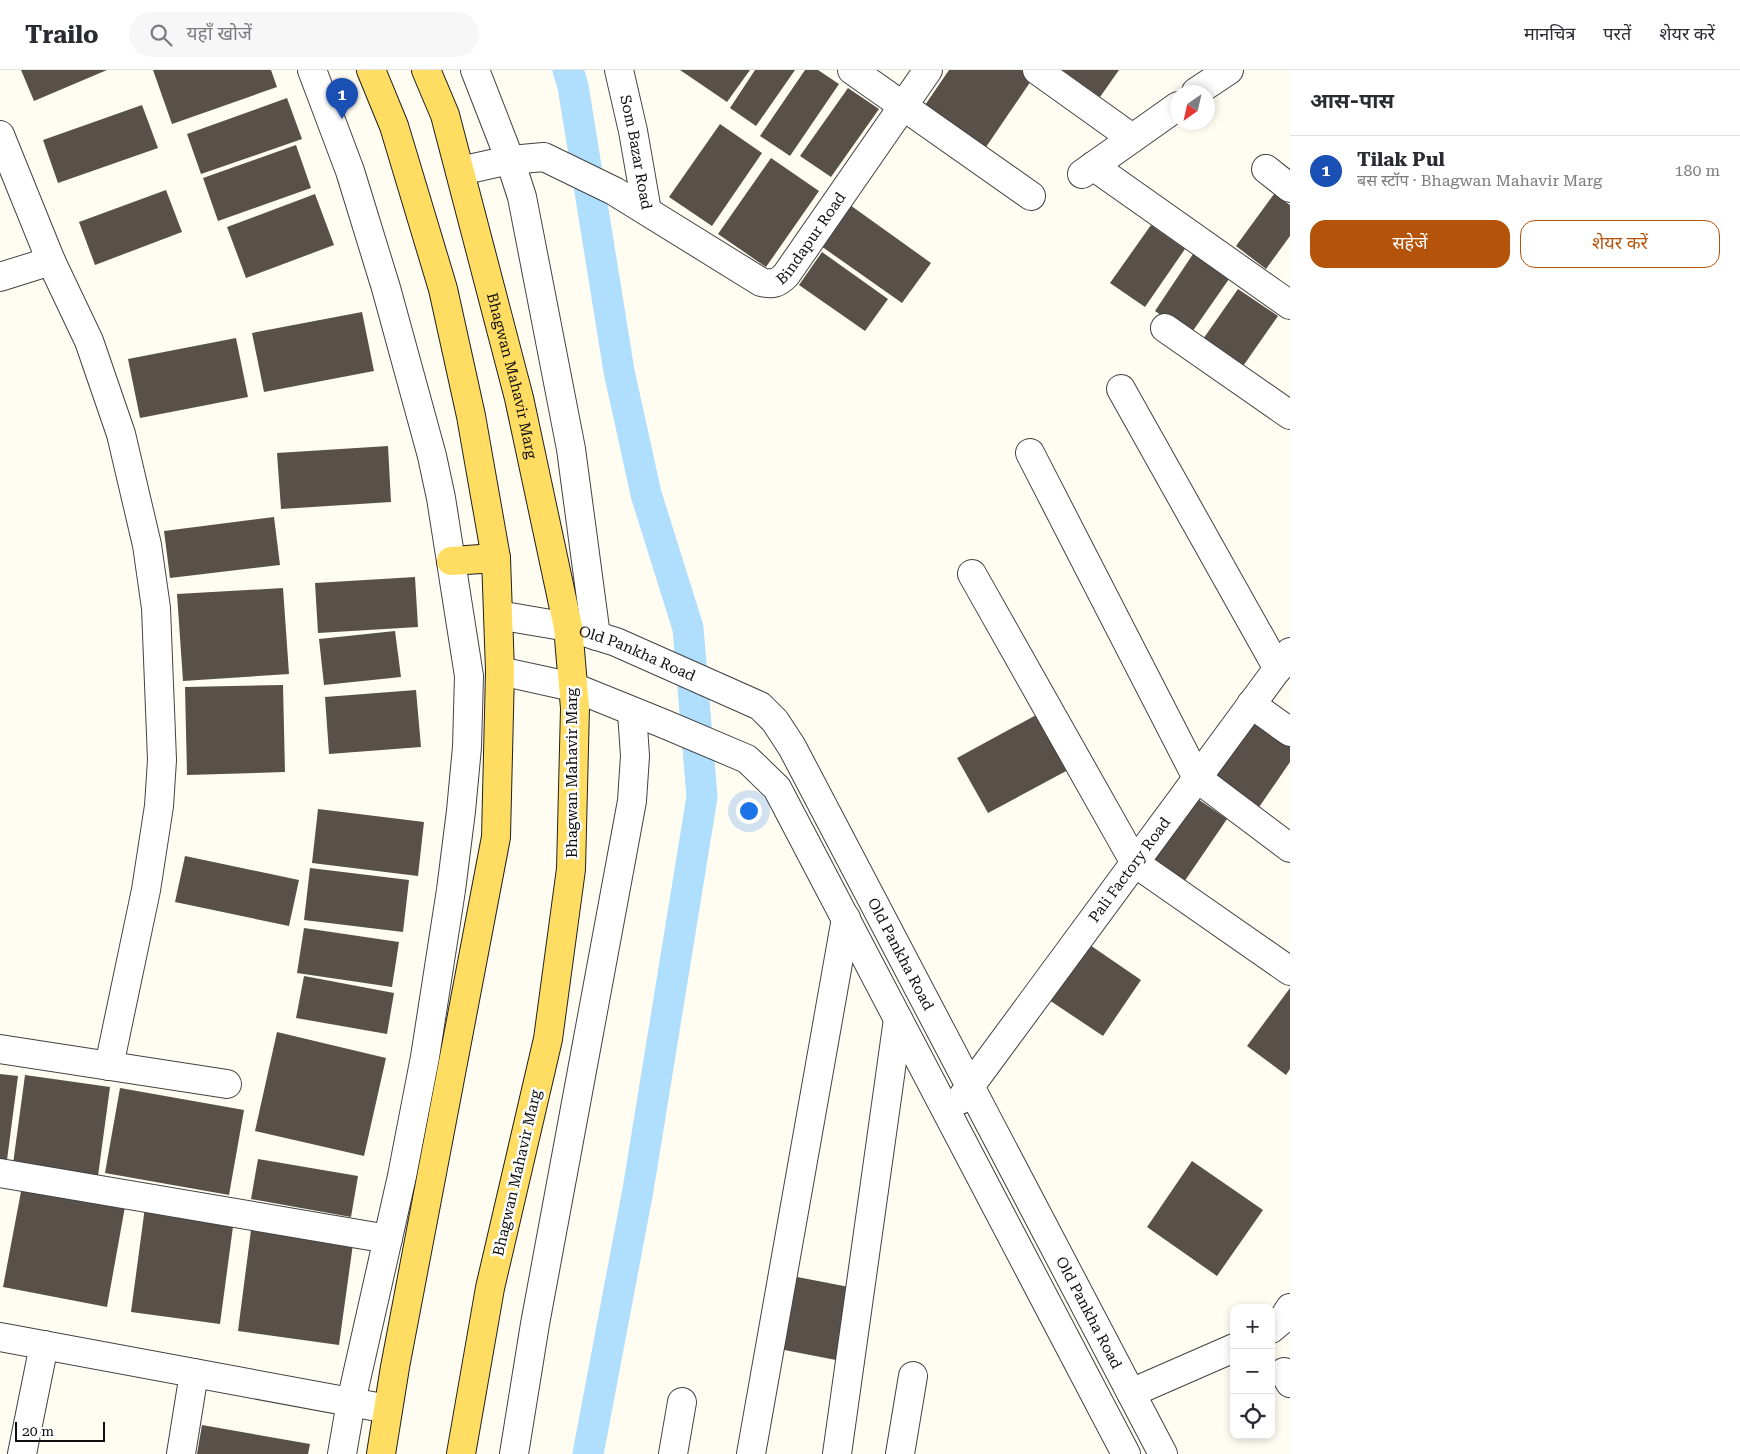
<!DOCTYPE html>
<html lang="hi">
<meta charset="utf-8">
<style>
:root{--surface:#fff;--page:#f7f7f7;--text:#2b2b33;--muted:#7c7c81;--line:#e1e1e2;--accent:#b45309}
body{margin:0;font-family:"Roboto Serif","Noto Sans Devanagari",serif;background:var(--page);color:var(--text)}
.controls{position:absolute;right:15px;bottom:15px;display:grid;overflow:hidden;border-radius:10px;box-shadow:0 2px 8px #0003}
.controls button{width:45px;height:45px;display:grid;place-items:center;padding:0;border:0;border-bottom:1px solid var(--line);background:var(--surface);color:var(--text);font:25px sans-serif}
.compass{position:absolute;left:1170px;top:15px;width:45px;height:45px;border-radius:50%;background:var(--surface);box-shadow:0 2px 8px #0003;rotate:214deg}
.scale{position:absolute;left:15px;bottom:12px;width:90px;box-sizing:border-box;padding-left:5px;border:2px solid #0f0f0f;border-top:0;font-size:14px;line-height:18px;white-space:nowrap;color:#0f0f0f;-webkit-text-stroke:4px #fff;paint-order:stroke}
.you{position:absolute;left:748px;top:740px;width:18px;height:18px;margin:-12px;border:4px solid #fff;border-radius:50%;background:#1a73e8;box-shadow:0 0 0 8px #1a73e833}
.badge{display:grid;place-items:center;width:32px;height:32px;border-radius:50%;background:var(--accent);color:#fff;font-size:16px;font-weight:700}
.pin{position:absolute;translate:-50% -41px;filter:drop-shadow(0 1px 2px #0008)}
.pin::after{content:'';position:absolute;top:26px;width:18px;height:15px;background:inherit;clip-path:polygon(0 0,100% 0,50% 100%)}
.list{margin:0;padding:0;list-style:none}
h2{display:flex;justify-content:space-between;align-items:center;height:65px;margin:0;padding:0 20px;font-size:21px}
h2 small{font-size:16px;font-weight:400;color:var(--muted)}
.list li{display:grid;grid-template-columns:32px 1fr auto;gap:15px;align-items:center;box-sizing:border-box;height:70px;padding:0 20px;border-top:1px solid var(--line)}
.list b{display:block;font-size:19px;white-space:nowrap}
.list p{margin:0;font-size:16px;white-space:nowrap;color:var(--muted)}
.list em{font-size:16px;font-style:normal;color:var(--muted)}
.actions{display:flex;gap:10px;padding:15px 20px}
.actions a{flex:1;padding:11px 0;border:1px solid var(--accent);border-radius:15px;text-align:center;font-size:18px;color:var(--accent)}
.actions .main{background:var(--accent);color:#fff}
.icon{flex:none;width:28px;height:28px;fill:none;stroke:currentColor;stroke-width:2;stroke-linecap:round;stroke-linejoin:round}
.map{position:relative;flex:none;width:1290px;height:1384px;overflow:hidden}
header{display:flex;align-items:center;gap:30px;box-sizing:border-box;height:70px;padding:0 25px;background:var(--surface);border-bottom:1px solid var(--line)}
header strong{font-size:24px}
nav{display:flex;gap:28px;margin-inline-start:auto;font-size:18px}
.search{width:350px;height:45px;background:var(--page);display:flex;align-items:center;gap:12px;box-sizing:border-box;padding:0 18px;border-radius:28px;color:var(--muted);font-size:19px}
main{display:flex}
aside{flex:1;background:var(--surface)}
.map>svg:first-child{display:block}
</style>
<header>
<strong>Trailo</strong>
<div class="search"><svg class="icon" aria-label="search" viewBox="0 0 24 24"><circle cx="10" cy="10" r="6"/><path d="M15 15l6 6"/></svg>यहाँ खोजें</div>
<nav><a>मानचित्र</a><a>परतें</a><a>शेयर करें</a></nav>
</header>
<main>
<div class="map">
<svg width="1290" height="1384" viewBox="0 0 1290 1384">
<rect width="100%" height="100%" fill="#fffdf2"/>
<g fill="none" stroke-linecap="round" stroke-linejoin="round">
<path stroke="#b0defd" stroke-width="31" d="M568,0L573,16L619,301L646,424L688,558L702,727L638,1120L588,1384"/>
</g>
<path fill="#59504a" d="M21,0H107L34,31Z
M153,0H271L277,17L172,54Z
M680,0H750L727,32Z
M755,0H795L756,56L730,38Z
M805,0H818L839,14L790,86L760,66Z
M949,0H1021L1033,8L984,80L923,38Z
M1062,0H1119L1100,27Z
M848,18L879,39L831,107L800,86Z
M287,28L302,69L201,104L187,64Z
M142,35L158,78L58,113L43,70Z
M720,54L762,83L712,156L669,127Z
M296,75L311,118L218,151L203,108Z
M771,88L819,121L766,197L718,164Z
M166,120L182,162L95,195L79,152Z
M315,124L334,175L246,208L227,157Z
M1274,124L1290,135V166L1266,199L1236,176Z
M850,135L931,193L902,233L821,176Z
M1151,155L1185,179L1145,237L1110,213Z
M822,182L888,229L865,261L799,215Z
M1193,184L1229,209L1190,265L1155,241Z
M1238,219L1278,246L1241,299L1201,272Z
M362,242L374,301L264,322L252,263Z
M236,268L248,327L140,348L128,289Z
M388,376L391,432L281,439L277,383Z
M274,447L280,495L170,508L164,461Z
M415,507L418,557L318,563L315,513Z
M283,518L289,604L183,611L177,524Z
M395,561L401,607L324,615L319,569Z
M283,615L285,702L187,705L185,617Z
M416,620L421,677L329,684L325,627Z
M1038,644L1068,700L988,743L957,688Z
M1253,645L1290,671V692L1255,743L1208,711Z
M1195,727L1227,749L1182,815L1149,793Z
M318,739L424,752L418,806L312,793Z
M185,786L299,810L289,856L175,832Z
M310,798L409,810L403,862L304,850Z
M304,858L399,872L392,917L297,903Z
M1087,873L1141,910L1103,966L1049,930Z
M304,906L394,923L387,964L296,948Z
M1290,918V999L1286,1005L1247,976Z
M277,962L386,988L364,1086L255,1061Z
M0,1004L18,1006L7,1090L0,1089Z
M25,1005L110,1017L98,1106L13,1094Z
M120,1018L244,1040L229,1125L105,1103Z
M258,1089L358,1106L351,1147L251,1129Z
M1192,1091L1263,1140L1217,1206L1147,1157Z
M23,1111L126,1131L107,1237L3,1217Z
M145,1137L234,1149L220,1254L131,1242Z
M251,1160L353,1174L339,1275L238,1261Z
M787,1205L849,1217L836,1290L774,1278Z
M202,1355L310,1374L308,1384H197Z"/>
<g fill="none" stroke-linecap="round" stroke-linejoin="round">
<g stroke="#424242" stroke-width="30">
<g id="minor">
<path d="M312,0L350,101L386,218L432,386L441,428L469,606L467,677L461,741L451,820L425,987L402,1106L351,1332L342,1384"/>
<path d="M475,0L510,90L522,127L571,379L596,566"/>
<path id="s1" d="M619,0L633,61L647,141"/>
<path d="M852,0L1031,126"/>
<path d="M1037,0L1132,68"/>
<path d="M1196,22L1229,0"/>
<path d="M0,65L51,191L89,271L121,364L147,475L156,538L162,690L159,736L146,820L109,996"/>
<path d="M1093,96L1290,235"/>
<path d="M1266,99L1290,118"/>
<path id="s2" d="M460,101L510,90L544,87L614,121L761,212C773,215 778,213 786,205L928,0"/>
<path d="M1082,104L1178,36"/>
<path d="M0,207L51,191"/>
<path d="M1165,258L1290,345"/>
<path d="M1121,319L1278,599"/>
<path d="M1030,383L1197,708L1290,778"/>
<path d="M972,504L1135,793L1290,901"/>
<path id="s3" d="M498,545L568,557L616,572L760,636L775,651L792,677L1163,1384"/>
<path d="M500,601L573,617L662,653L747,689L777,718L1126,1384"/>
<path d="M1251,634L1290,662"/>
<path d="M0,979L227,1014"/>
<path id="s4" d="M960,1030L1290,582"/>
<path d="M0,1103L388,1169"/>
<path d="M1271,1259L1283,1249L1290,1238"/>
<path d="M0,1267L388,1339"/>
<path d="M1284,1302L1290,1313"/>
<path d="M1131,1323L1234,1278"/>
<path d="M22,1384L44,1275"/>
<path d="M181,1384L194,1303"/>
<path d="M514,1384L535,1254L632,731L635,686L632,642"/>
<path d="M673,1384L682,1332"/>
<path d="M751,1384L846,848"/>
<path d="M837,1384L898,949"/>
<path d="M900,1384L913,1306"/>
</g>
</g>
<g stroke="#202020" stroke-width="30">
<g id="major">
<path d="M371,0L394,56L443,219L471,346L496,488L500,601L496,767L395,1297L381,1384"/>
<path id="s5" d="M426,0L445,45L519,328L568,557L575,638L571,799L548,969L490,1218L461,1384"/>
<path d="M451,491L496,488"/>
</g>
</g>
<use href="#minor" stroke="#fff" stroke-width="28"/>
<use href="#major" stroke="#ffdc62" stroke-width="28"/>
</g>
<g text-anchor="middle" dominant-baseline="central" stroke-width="5" stroke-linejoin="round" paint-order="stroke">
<g font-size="15" fill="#0f0f0f" stroke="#fff">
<text stroke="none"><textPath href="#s1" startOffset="84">Som Bazar Road</textPath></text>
<text stroke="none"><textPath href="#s2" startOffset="408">Bindapur Road</textPath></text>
<text stroke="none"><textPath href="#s5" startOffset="318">Bhagwan Mahavir Marg</textPath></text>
<text stroke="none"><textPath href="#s3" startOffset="145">Old Pankha Road</textPath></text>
<text transform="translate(572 703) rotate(-90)">Bhagwan Mahavir Marg</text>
<text stroke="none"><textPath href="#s4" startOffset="286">Pali Factory Road</textPath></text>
<text stroke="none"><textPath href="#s3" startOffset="565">Old Pankha Road</textPath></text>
<text transform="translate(517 1103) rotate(-77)">Bhagwan Mahavir Marg</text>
<text stroke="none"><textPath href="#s3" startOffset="970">Old Pankha Road</textPath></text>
</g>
</g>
</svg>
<div class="controls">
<button>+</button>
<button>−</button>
<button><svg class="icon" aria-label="locate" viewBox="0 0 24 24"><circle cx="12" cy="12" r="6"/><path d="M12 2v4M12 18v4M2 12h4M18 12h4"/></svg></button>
</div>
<svg class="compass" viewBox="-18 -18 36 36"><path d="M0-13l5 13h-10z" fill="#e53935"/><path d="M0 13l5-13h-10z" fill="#7c7c81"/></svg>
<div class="scale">20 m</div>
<div class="you"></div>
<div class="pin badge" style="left:342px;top:49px;background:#1a4fb4">1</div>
</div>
<aside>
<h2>आस-पास<small></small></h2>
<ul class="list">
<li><span class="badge" style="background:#1a4fb4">1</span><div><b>Tilak Pul</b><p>बस स्टॉप · Bhagwan Mahavir Marg</p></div><em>180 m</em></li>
</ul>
<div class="actions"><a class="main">सहेजें</a><a>शेयर करें</a></div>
</aside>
</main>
